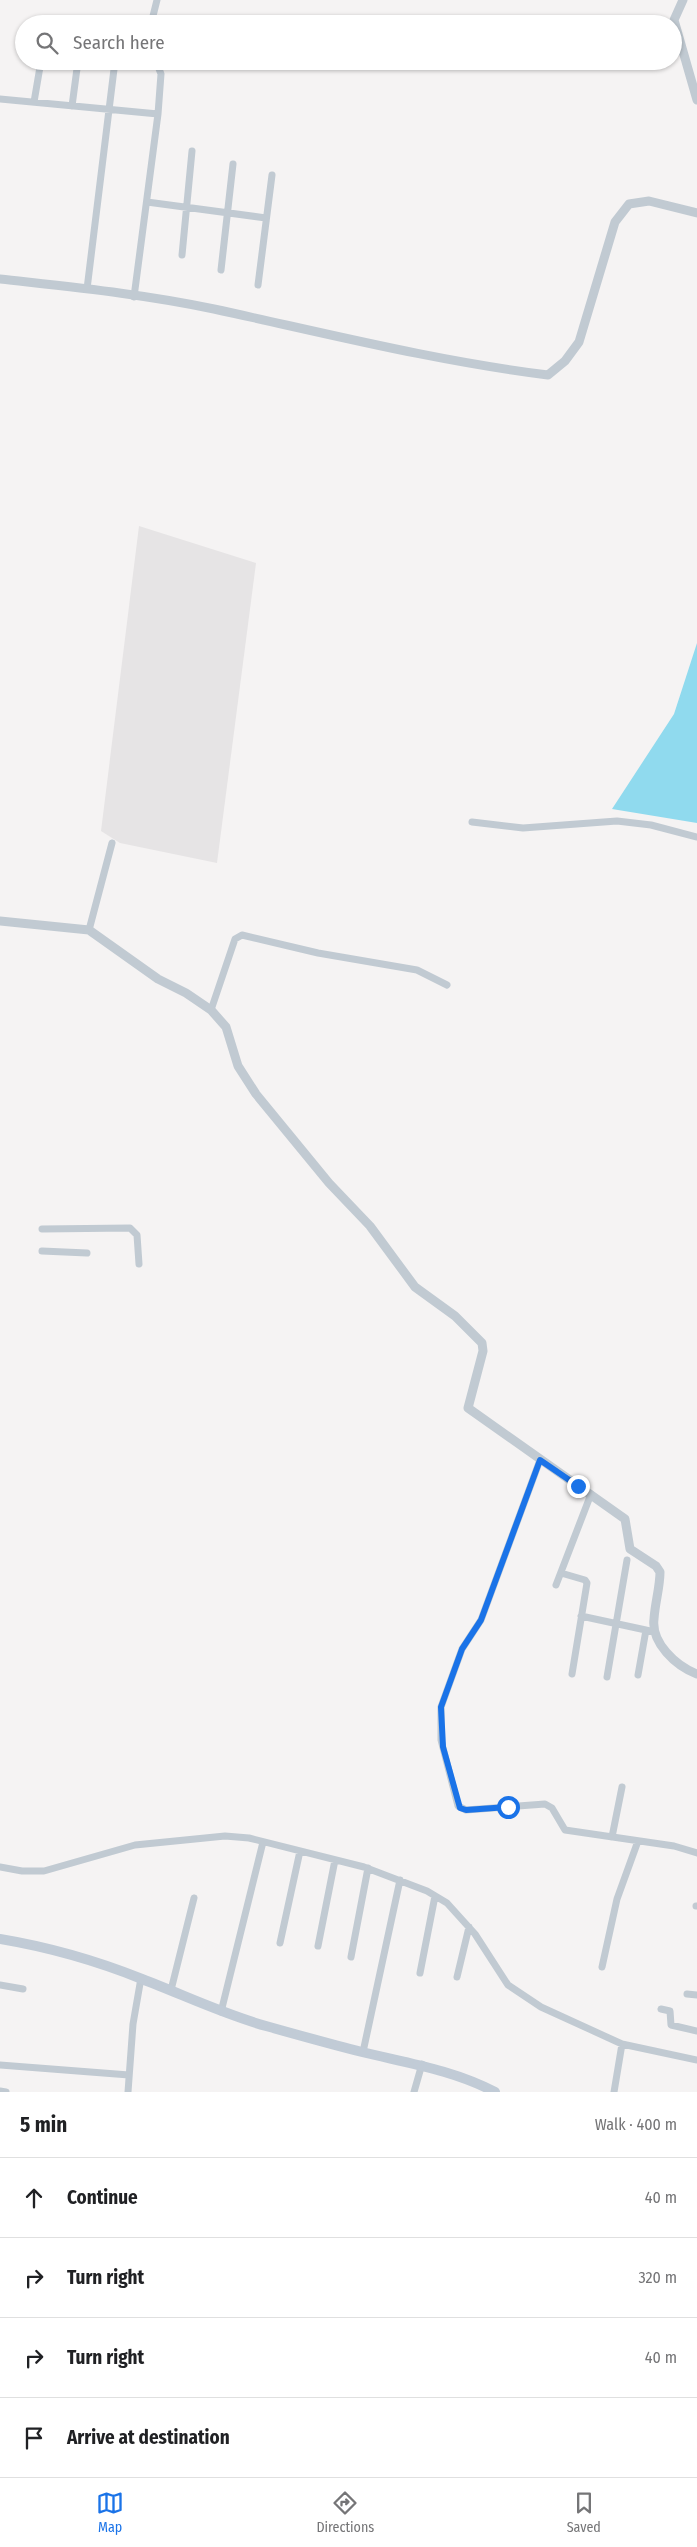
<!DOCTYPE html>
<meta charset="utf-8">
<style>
:root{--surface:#fff;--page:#f2f2f2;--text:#202124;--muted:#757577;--line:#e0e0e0;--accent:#1a73e8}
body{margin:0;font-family:"Fira Sans Condensed",sans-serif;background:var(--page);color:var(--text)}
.stop{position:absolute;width:15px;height:15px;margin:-11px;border:4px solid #1a73e8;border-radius:50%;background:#fff}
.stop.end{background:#1a73e8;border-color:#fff;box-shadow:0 1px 5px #0008}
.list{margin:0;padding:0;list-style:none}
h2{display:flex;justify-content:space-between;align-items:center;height:65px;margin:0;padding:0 20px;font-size:21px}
h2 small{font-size:16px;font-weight:400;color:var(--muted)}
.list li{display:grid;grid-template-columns:32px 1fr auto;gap:15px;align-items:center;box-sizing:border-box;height:80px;padding:0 20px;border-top:1px solid var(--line)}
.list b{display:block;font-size:19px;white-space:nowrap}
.list em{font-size:16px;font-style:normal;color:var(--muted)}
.icon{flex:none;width:28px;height:28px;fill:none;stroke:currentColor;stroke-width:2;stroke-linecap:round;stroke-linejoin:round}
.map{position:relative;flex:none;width:697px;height:2092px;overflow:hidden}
.search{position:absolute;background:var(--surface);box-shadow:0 1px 4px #0004;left:15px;right:15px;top:15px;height:55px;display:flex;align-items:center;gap:12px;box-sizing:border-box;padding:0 18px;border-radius:28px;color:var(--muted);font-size:19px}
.sheet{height:385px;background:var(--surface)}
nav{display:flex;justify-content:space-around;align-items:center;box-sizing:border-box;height:70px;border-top:1px solid var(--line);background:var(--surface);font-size:14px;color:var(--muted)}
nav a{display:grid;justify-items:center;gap:2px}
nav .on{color:var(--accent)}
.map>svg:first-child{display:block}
</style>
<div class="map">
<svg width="697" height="2092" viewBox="0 0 697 2092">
<rect width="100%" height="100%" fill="#f5f3f3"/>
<path fill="#e6e4e5" d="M139,526L256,563L217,863L120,843L101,831Z"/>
<path fill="#90daee" d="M697,643V823L612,809L674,714Z"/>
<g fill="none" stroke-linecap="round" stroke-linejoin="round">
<path stroke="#c1cad2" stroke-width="7" d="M151,24L157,0
M0,99L158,114
M34,102L41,61
M72,106L78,61
M147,202L266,218
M182,255L192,151
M221,270L233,164
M258,285L272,175
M87,289L115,61
M134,297L158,114L161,74L156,61
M472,822L523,828L617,821L651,825L697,837
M89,930L112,843
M211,1010L235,939L242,935L318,953L417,970L447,985
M42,1229L130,1228L137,1235L139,1264
M42,1251L87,1253
M540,1460L481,1620L462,1649L441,1707V1740L458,1806L466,1810L545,1804L552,1808L565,1830L674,1846L697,1853
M561,1573L585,1580L587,1583L572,1674
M556,1585L591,1494
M581,1616L655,1632
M638,1675L646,1630
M607,1677L627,1560
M612,1837L622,1787
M0,1867L22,1871H44L135,1845L225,1836L249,1838L364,1867L427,1891L447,1903L475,1934L508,1985L541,2007L622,2044L697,2060
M696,1906H697
M280,1943L300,1851
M318,1946L335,1860
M351,1957L368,1868
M602,1967L617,1899L638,1841
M420,1973L435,1896
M457,1977L469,1927
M0,1985L23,1989
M171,1990L194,1898
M687,1994L697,1995
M661,2009L670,2011L671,2025L697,2031
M221,2012L263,1842
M363,2052L400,1880
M0,2065L129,2075
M0,2091L6,2092
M128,2092L133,2024L141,1978
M414,2092L422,2064
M614,2092L622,2044"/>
<path stroke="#c1cad2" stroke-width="9" d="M683,0L674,20L697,100
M0,279C71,287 144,294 214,309C325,333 435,361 548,375L565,361L579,342L615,222L629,204L649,201L697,213
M0,921L89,930L158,979L186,993L211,1010L226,1027L238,1066L256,1094L329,1183L370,1226L415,1287L455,1316L482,1343L483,1351L468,1408L625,1519L630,1549L656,1566L660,1572C660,1587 655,1603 654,1619C651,1643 676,1666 697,1674"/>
<path stroke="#c1cbd6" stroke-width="10" d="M0,1939C48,1947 97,1961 142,1979C184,1995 223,2014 266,2026C298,2035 330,2044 362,2052C407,2063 453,2070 495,2092"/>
</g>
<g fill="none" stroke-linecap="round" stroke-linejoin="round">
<path stroke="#1a73e8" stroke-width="6" d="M508,1807L466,1810L460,1808L443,1747L441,1707L462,1649L481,1620L540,1460L578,1486"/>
</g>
</svg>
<div class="stop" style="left:508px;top:1807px"></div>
<div class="stop end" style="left:578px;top:1486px"></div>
<div class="search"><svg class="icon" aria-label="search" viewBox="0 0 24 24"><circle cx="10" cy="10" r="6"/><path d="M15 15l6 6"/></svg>Search here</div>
</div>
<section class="sheet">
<h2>5 min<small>Walk · 400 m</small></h2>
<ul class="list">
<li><svg class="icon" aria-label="ahead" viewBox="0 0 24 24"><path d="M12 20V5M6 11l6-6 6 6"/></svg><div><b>Continue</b></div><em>40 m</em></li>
<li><svg class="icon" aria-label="right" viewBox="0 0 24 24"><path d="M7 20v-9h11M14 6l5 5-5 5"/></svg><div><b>Turn right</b></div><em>320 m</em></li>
<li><svg class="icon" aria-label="right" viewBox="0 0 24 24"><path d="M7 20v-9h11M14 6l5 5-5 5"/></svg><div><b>Turn right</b></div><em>40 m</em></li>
<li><svg class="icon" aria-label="arrive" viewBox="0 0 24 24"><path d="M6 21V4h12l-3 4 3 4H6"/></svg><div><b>Arrive at destination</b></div></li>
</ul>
</section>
<nav>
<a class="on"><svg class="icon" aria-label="map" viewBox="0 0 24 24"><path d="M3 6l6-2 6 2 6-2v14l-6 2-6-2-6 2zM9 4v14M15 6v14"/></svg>Map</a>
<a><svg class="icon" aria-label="directions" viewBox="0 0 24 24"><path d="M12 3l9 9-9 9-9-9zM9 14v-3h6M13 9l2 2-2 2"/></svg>Directions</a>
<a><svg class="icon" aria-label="saved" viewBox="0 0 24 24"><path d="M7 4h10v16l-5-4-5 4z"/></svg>Saved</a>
</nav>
